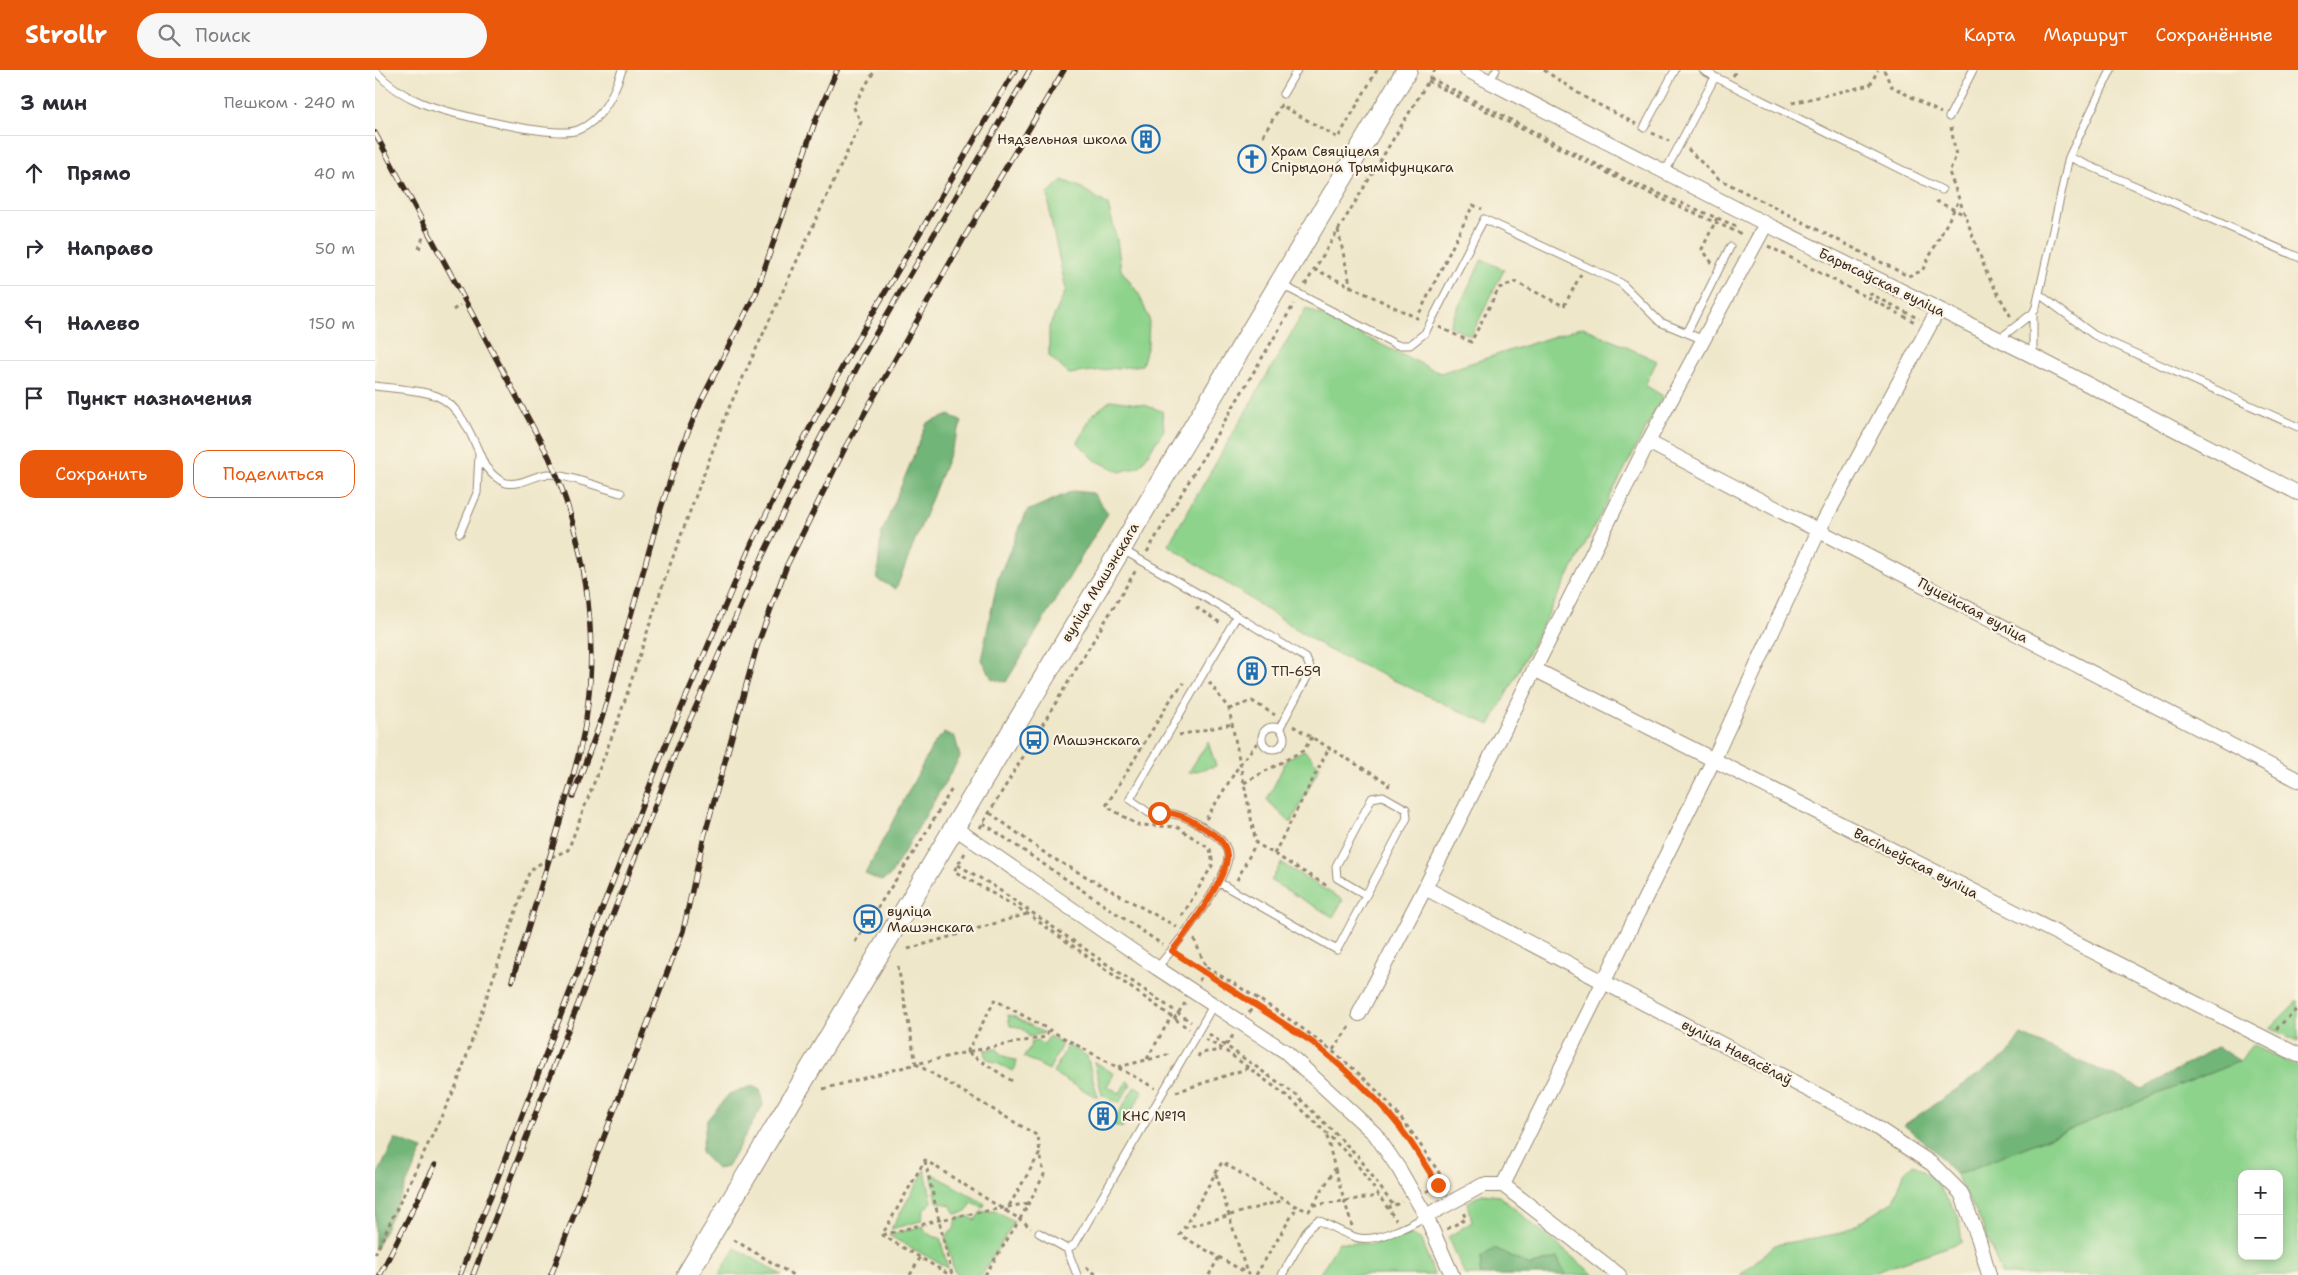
<!DOCTYPE html>
<html lang="ru">
<meta charset="utf-8">
<style>
:root{--surface:#fff;--page:#f7f7f7;--text:#2b2b33;--muted:#7c7c81;--line:#e1e1e2;--accent:#ea580c}
body{margin:0;font-family:"Shantell Sans",sans-serif;background:var(--page);color:var(--text)}
.controls{position:absolute;right:15px;bottom:15px;display:grid;overflow:hidden;border-radius:10px;box-shadow:0 2px 8px #0003}
.controls button{width:45px;height:45px;display:grid;place-items:center;padding:0;border:0;border-bottom:1px solid var(--line);background:var(--surface);color:var(--text);font:25px sans-serif}
.stop{position:absolute;width:15px;height:15px;margin:-11px;border:4px solid #ea580c;border-radius:50%;background:#fff}
.stop.end{background:#ea580c;border-color:#fff;box-shadow:0 1px 5px #0008}
.list{margin:0;padding:0;list-style:none}
h2{display:flex;justify-content:space-between;align-items:center;height:65px;margin:0;padding:0 20px;font-size:21px}
h2 small{font-size:16px;font-weight:400;color:var(--muted)}
.list li{display:grid;grid-template-columns:32px 1fr auto;gap:15px;align-items:center;box-sizing:border-box;height:75px;padding:0 20px;border-top:1px solid var(--line)}
.list b{display:block;font-size:19px;white-space:nowrap}
.list em{font-size:16px;font-style:normal;color:var(--muted)}
.actions{display:flex;gap:10px;padding:15px 20px}
.actions a{flex:1;padding:11px 0;border:1px solid var(--accent);border-radius:15px;text-align:center;font-size:18px;color:var(--accent)}
.actions .main{background:var(--accent);color:#fff}
.icon{flex:none;width:28px;height:28px;fill:none;stroke:currentColor;stroke-width:2;stroke-linecap:round;stroke-linejoin:round}
.map{position:relative;flex:none;width:1923px;height:1205px;overflow:hidden}
header{display:flex;align-items:center;gap:30px;box-sizing:border-box;height:70px;padding:0 25px;background:var(--accent);color:#fff}
header strong{font-size:24px}
nav{display:flex;gap:28px;margin-inline-start:auto;font-size:18px}
.search{width:350px;height:45px;background:var(--page);display:flex;align-items:center;gap:12px;box-sizing:border-box;padding:0 18px;border-radius:28px;color:var(--muted);font-size:19px}
main{display:flex}
aside{flex:1;background:var(--surface)}
.map>svg:first-child{display:block}
</style>
<header>
<strong>Strollr</strong>
<div class="search"><svg class="icon" aria-label="search" viewBox="0 0 24 24"><circle cx="10" cy="10" r="6"/><path d="M15 15l6 6"/></svg>Поиск</div>
<nav><a>Карта</a><a>Маршрут</a><a>Сохранённые</a></nav>
</header>
<main>
<aside>
<h2>3 мин<small>Пешком · 240 m</small></h2>
<ul class="list">
<li><svg class="icon" aria-label="ahead" viewBox="0 0 24 24"><path d="M12 20V5M6 11l6-6 6 6"/></svg><div><b>Прямо</b></div><em>40 m</em></li>
<li><svg class="icon" aria-label="right" viewBox="0 0 24 24"><path d="M7 20v-9h11M14 6l5 5-5 5"/></svg><div><b>Направо</b></div><em>50 m</em></li>
<li><svg class="icon" aria-label="left" viewBox="0 0 24 24"><path d="M17 20v-9H6M10 6l-5 5 5 5"/></svg><div><b>Налево</b></div><em>150 m</em></li>
<li><svg class="icon" aria-label="arrive" viewBox="0 0 24 24"><path d="M6 21V4h12l-3 4 3 4H6"/></svg><div><b>Пункт назначения</b></div></li>
</ul>
<div class="actions"><a class="main">Сохранить</a><a>Поделиться</a></div>
</aside>
<div class="map">
<svg width="1923" height="1205" viewBox="0 0 1923 1205">
<rect width="100%" height="100%" fill="#fcf5e5"/>
<filter id="ink" filterUnits="userSpaceOnUse"><feTurbulence type="fractalNoise" baseFrequency=".02" numOctaves="2"/><feDisplacementMap in="SourceGraphic" scale="10" xChannelSelector="R" yChannelSelector="G"/><feConvolveMatrix kernelMatrix="1 2 1 2 8 2 1 2 1" color-interpolation-filters="sRGB"/></filter>
<filter id="wash" filterUnits="userSpaceOnUse"><feTurbulence type="fractalNoise" baseFrequency=".0096" numOctaves="4" result="noise"/><feDisplacementMap in="SourceGraphic" scale="20" xChannelSelector="R" yChannelSelector="G"/><feGaussianBlur stdDeviation="1.12" result="paint"/><feColorMatrix in="noise" values="0 0 0 0 0 0 0 0 0 0 0 0 0 0 0 0 0 1.4 0 .05"/><feComposite in="paint" operator="in"/></filter>
<g filter="url(#wash)">
<rect width="100%" height="100%" fill="#efe7ca"/>
<path fill="#8dd38c" stroke="#647e55" fill-rule="evenodd" d="M687,110L705,117L733,135L742,170L746,200L764,224L774,249L773,275L767,295L694,304L674,286V257L691,220L675,146L673,123Z
M1107,189L1129,200L1096,266L1074,256Z
M931,238L1065,303L1208,257L1282,291L1270,315L1288,326L1115,655L952,579L793,475Z
M736,330L769,335L787,341L789,360L765,396L745,402L720,390L703,373L716,346Z
M833,672L841,696L813,703Z
M929,680L945,696L916,753L892,730L912,689Z
M906,793L968,830L958,847L896,811Z
M1923,930V971L1895,958Z
M633,945L640,947L669,963L654,967C650,959 644,956 635,956Z
M674,966L687,974L674,1000L649,987L655,977L656,971L663,970L667,974L671,972Z
M693,975L712,986L723,1028L678,1003Z
M1877,975L1923,997V1205H1627L1606,1152L1581,1105L1865,991ZM1867,1104H1904V1186H1867Z
M622,979L627,985L641,991V997L638,1001L611,988L610,980Z
M719,991L739,1004L732,1016L745,1023L752,1011L756,1014L744,1033L727,1025Z
M760,1016L768,1021L747,1058L737,1054Z
M1538,1094L1557,1107L1583,1145L1587,1172L1489,1205H1365L1400,1175L1467,1163L1519,1131L1529,1103Z
M550,1100L557,1132L549,1140L546,1151L516,1159Z
M556,1103L610,1134L608,1138L597,1133L591,1142L580,1144L575,1135L562,1132Z
M1107,1124L1124,1126L1219,1205H1191L1182,1188L1155,1196L1106,1187L1105,1205H1090L1073,1167L1097,1152L1093,1132Z
M620,1141L639,1152L607,1205H585L579,1201L570,1167L579,1159L582,1149L593,1146L600,1150L606,1142Z
M548,1156C551,1164 556,1166 565,1168L573,1198L513,1165Z
M1036,1164L1047,1170L1059,1205H944L964,1172L998,1174Z
M360,1178L407,1205H344Z"/>
<path fill="#72b578" stroke="#56704b" d="M575,345L587,352L521,519L502,509L506,465L552,353Z
M698,421L718,423L733,443L631,612L617,609L606,590L623,508L652,441Z
M569,663L580,667L585,687L515,806L506,811L490,804L559,673Z
M1646,965L1768,1019L1842,977L1865,991L1581,1105L1561,1082L1529,1055L1632,985Z
M377,1016L385,1020L388,1035L352,1097L342,1099L326,1083L332,1050L354,1024Z
M20,1069L48,1079L0,1180V1110Z
M1120,1178L1155,1196L1182,1188L1191,1205H1105L1106,1187Z"/>
</g>
<g filter="url(#ink)">
<g fill="none" stroke-linecap="round" stroke-linejoin="round">
<g stroke="#958874" stroke-width="9">
<path id="lane" d="M1328,0L1340,7
M0,1C13,15 29,26 47,33C73,44 180,69 203,60C228,50 239,23 247,0
M1114,12L1121,0
M908,24L922,0
M1574,47L1598,0
M1269,58L1300,0
M1694,87L1923,187
M1290,102L1340,7L1567,120
M907,215L1022,275H1035L1050,263L1109,149L1246,213L1285,252L1329,270
M1664,224L1719,265L1923,357
M1658,243V286
M1312,263L1355,177
M1624,269L1658,243L1661,237L1694,87L1736,0
M0,316C20,319 43,319 62,326C88,337 99,372 110,396C116,403 122,410 131,413C146,416 159,405 173,404C189,404 227,418 246,423
M85,463L102,423L104,384
M748,480L862,546L755,729L774,743C799,742 811,745 832,760C841,766 852,772 853,785C855,808 798,879 782,898
M862,546L931,588L936,600L904,659
M887 668a11 11 0 1 1 22 0a11 11 0 1 1-22 0Z
M843,812L962,880L1032,748L1031,739L1008,726L997,728L961,796L962,808L991,825
M664,1163L692,1179L700,1174L839,934
M692,1179L702,1205
M907,1205L933,1159L943,1150C955,1156 967,1163 980,1167C999,1174 1034,1156 1051,1146"/>
</g>
<g stroke="#958874" stroke-width="16">
<path id="street" d="M1092,0L1391,154L1658,286L1923,423
M1273,372L1923,710
M1159,599L1923,985
M580,758L782,898L911,982L1000,1064L1024,1099L1051,1146L1077,1205
M1050,818L1487,1048L1557,1094L1586,1123L1604,1170L1614,1205
M984,944L1050,818L1273,372L1391,154
M1128,1115L1338,691L1444,460L1563,240
M1051,1146L1108,1115H1128L1244,1205"/>
</g>
<g stroke="#958874" stroke-width="22">
<path id="secondary" d="M312,1205L1032,0"/>
</g>
<path stroke="#958874" stroke-width="3" stroke-dasharray="4 4" stroke-linecap="butt" d="M1169,0L1209,27L1261,54
M1509,0L1516,16L1566,43
M1358,6L1362,0
M1055,8L1256,112L1361,156
M1053,11L1260,117L1369,165
M1417,33L1495,15L1503,0
M1576,57L1581,86L1574,102L1612,204L1636,247
M1277,63L1294,71
M888,66L906,35L963,68L1002,0
M1313,79L1342,108L1533,206L1547,201L1584,130
M1561,131L1590,145
M963,160L976,218
M1393,176L1540,252
M44,179L48,167
M1337,193L1327,179L1342,148
M939,199L1042,248L1098,135L1107,139
M930,215L1060,0
M1494,223L1544,249
M78,240L85,235
M1064,257L1096,272L1124,218L1140,212L1189,236L1206,204
M772,482L919,234
M821,537L847,554
M834,612L854,639L881,773L954,817
M854,639L877,631L900,645
M918,656L1014,714L1013,717
M804,665L857,654
M869,713L929,680L937,667
M615,743L674,786L802,857
M831,749L865,694L887,667
M608,753L788,875
M605,758L761,500
M590,783L579,801L653,844L814,959
M899,784L954,678
M583,795L617,815L816,952
M862,810L881,773
M807,846L838,794L835,779L802,757L763,755L731,736L799,624L809,613
M819,869L831,897
M480,872L541,779L578,717
M533,879L652,844
M805,886L937,972C971,1000 1006,1030 1032,1067C1043,1082 1052,1099 1063,1115
M523,896L541,994L592,982L620,930L780,1018
M824,911L831,897C890,932 949,969 998,1017C1028,1046 1051,1083 1074,1118
M874,943L883,928
M799,949L810,933
M1901,959L1923,938
M834,964L920,1024L983,1086L1018,1135
M830,969L848,979L916,1029L979,1090L1021,1150
M851,975L859,964
M958,980L976,954
M823,987L825,983L847,980
M772,989L796,947
M743,997L796,984
M637,1011L592,982L670,967L674,960
M448,1019L541,994L663,1066L665,1083L631,1141L550,1090L507,1165L575,1205
M801,1022L874,998
M550,1091L577,1205
M960,1099L977,1156
M841,1104L872,1203
M1051,1122L1070,1111
M939,1135L1004,1126
M1012,1138L1027,1132
M631,1141L645,1149L669,1105L665,1083
M809,1158L909,1130
M1072,1159L1091,1149L1087,1140
M508,1165L564,1150L654,1133
M359,1170L418,1205
M0,1184L82,1014L155,800L174,788L193,780L244,648L289,511L352,342L486,52L478,36L500,0
M711,1197L722,1205
M535,1205L545,1188
M610,1205L645,1149L656,1158
M834,1205L844,1187
M875,1205L805,1165L847,1092L922,1137L934,1141L960,1099L951,1063
M881,1205L922,1137"/>
<use href="#lane" stroke="#fff" stroke-width="7"/>
<use href="#street" stroke="#fff" stroke-width="14"/>
<use href="#secondary" stroke="#fff" stroke-width="20"/>
<g stroke="#3b2a1e" stroke-width="5.5">
<path id="rail" d="M0,63L174,387C210,468 224,561 211,649C207,677 198,706 190,733C174,793 155,851 137,911
M198,726L227,648L286,438L305,381L326,331L381,223L441,49L462,0
M5,1205L60,1095
M85,1205L291,674L376,475L425,376L477,279L640,0
M98,1205L302,679L389,483L438,382L489,284L655,0
M176,1205L308,861L329,767L382,576L412,495L471,376L589,168L689,0"/>
</g>
<use href="#rail" stroke="#fcf5e5" stroke-width="4" stroke-dasharray="11" stroke-linecap="butt"/>
</g>
</g>
<g fill="none" stroke-linecap="round" stroke-linejoin="round" filter="url(#ink)">
<path stroke="#ea580c" stroke-width="6" d="M784,743C800,741 814,748 827,757C839,764 850,770 852,784C856,803 810,865 797,881L937,972C971,1000 1006,1030 1032,1067C1043,1082 1052,1099 1063,1115"/>
</g>
<defs>
<g id="building-ring" transform="scale(1.4375)"><circle r="9.5" fill="#fcf5e5" stroke="#1f6fb2" stroke-width="1.5"/><path d="M-4-6H4V6H1V3H-1V6H-4ZM-2.5-4.3h1.7v1.8h-1.7ZM.8-4.3h1.7v1.8H.8ZM-2.5-1h1.7V.8h-1.7ZM.8-1h1.7V.8H.8Z" fill="#1f6fb2"/></g>
<g id="church-ring" transform="scale(1.4375)"><circle r="9.5" fill="#fcf5e5" stroke="#1f6fb2" stroke-width="1.5"/><path d="M-1.2-6h2.4v3.5h3.3v2.4h-3.3V6h-2.4V-.1h-3.3v-2.4h3.3Z" fill="#1f6fb2"/></g>
<g id="bus-ring" transform="scale(1.4375)"><circle r="9.5" fill="#fcf5e5" stroke="#1f6fb2" stroke-width="1.5"/><path d="M-5-6H5V4H4V6H2V4H-2V6H-4V4H-5ZM-3.5-4V0h7V-4ZM-3.5 1.2v1.5H-2V1.2ZM2 1.2v1.5H3.5V1.2Z" fill="#1f6fb2"/></g>
</defs>
<g fill-rule="evenodd">
<use href="#building-ring" x="771" y="69"/>
<use href="#church-ring" x="877" y="89"/>
<use href="#building-ring" x="877" y="601"/>
<use href="#bus-ring" x="659" y="670"/>
<use href="#bus-ring" x="493" y="849"/>
<use href="#building-ring" x="728" y="1046"/>
</g>
<g text-anchor="middle" dominant-baseline="central" stroke-width="4.5" stroke-linejoin="round" paint-order="stroke">
<g font-size="14" fill="#3b2a1e" stroke="#fcf5e5" text-anchor="start">
<text x="752" y="69" text-anchor="end">Нядзельная школа</text>
<text x="896" y="81">Храм Свяціцеля<tspan x="896" dy="16">Спірыдона Трыміфунцкага</tspan></text>
<text x="896" y="601">ТП-659</text>
<text x="678" y="670">Машэнскага</text>
<text x="512" y="841">вуліца<tspan x="512" dy="16">Машэнскага</tspan></text>
<text x="747" y="1046">КНС №19</text>
</g>
<g font-size="14" fill="#3b2a1e" stroke="#fcf5e5">
<text transform="translate(1507 212) rotate(26)">Барысаўская вуліца</text>
<text transform="translate(725 512) rotate(-59)">вуліца Машэнскага</text>
<text transform="translate(1598 540) rotate(28)">Пуцейская вуліца</text>
<text transform="translate(1541 793) rotate(27)">Васільеўская вуліца</text>
<text transform="translate(1362 982) rotate(28)">вуліца Навасёлаў</text>
</g>
</g>
</svg>
<div class="controls">
<button>+</button>
<button>−</button>
</div>
<div class="stop" style="left:784px;top:743px"></div>
<div class="stop end" style="left:1063px;top:1115px"></div>
</div>
</main>
